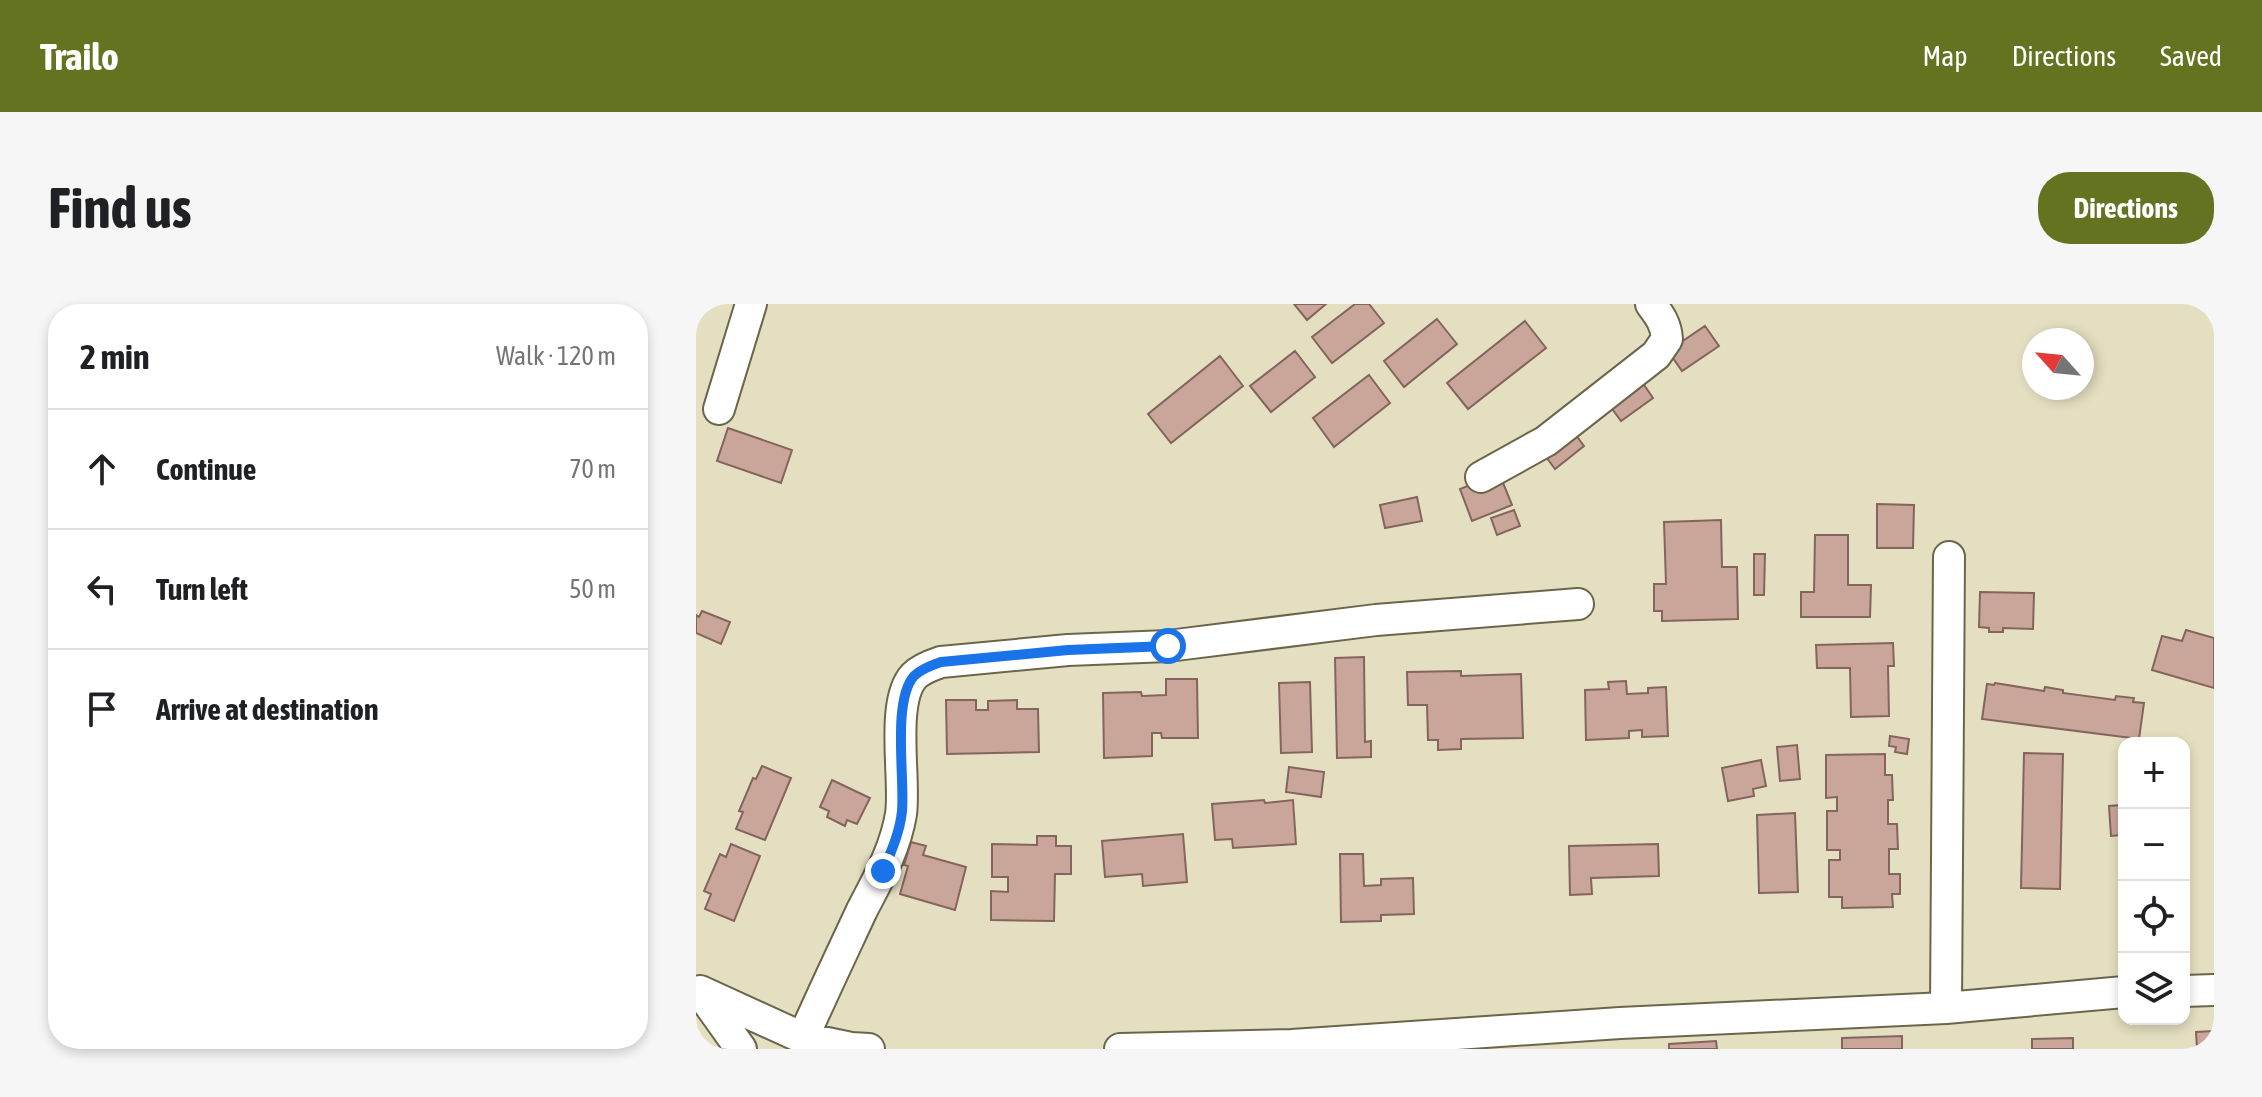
<!DOCTYPE html>
<meta charset="utf-8">
<style>
:root{--surface:#fff;--page:#f6f6f6;--text:#202124;--muted:#757577;--line:#e0e0e0;--accent:#637320}
body{margin:0;font-family:"Asap Condensed",sans-serif;background:var(--page);color:var(--text)}
.controls{position:absolute;right:24px;bottom:24px;display:grid;overflow:hidden;border-radius:16px;box-shadow:0 4px 12px #0003}
.controls button{width:72px;height:72px;display:grid;place-items:center;padding:0;border:0;border-bottom:2px solid var(--line);background:var(--surface);color:var(--text);font:40px sans-serif}
.compass{position:absolute;left:1326px;top:24px;width:72px;height:72px;border-radius:50%;background:var(--surface);box-shadow:0 4px 12px #0003;rotate:297deg}
.stop{position:absolute;width:24px;height:24px;margin:-18px;border:6px solid #1a73e8;border-radius:50%;background:#fff}
.stop.end{background:#1a73e8;border-color:#fff;box-shadow:0 2px 8px #0008}
.list{margin:0;padding:0;list-style:none}
h2{display:flex;justify-content:space-between;align-items:center;height:104px;margin:0;padding:0 32px;font-size:34px}
h2 small{font-size:26px;font-weight:400;color:var(--muted)}
.list li{display:grid;grid-template-columns:52px 1fr auto;gap:24px;align-items:center;box-sizing:border-box;height:120px;padding:0 32px;border-top:2px solid var(--line)}
.list b{display:block;font-size:30px;white-space:nowrap}
.list em{font-size:26px;font-style:normal;color:var(--muted)}
.icon{flex:none;width:44px;height:44px;fill:none;stroke:currentColor;stroke-width:2;stroke-linecap:round;stroke-linejoin:round}
.map{position:relative;flex:none;width:1518px;height:745px;overflow:hidden;border-radius:32px}
header{display:flex;align-items:center;gap:48px;box-sizing:border-box;height:112px;padding:0 40px;background:var(--accent);color:#fff}
header strong{font-size:38px}
nav{display:flex;gap:44px;margin-inline-start:auto;font-size:28px}
.intro{display:flex;align-items:center;justify-content:space-between;box-sizing:border-box;height:192px;padding:0 48px}
h1{margin:0;font-size:56px}
.button{padding:20px 36px;border-radius:32px;background:var(--accent);color:#fff;font-size:28px;font-weight:700}
main{display:flex;gap:48px;padding:0 48px}
aside{flex:1;background:var(--surface);border-radius:32px;box-shadow:0 4px 12px #0003}
.map>svg:first-child{display:block}
</style>
<header>
<strong>Trailo</strong>
<nav><a>Map</a><a>Directions</a><a>Saved</a></nav>
</header>
<div class="intro"><h1>Find us</h1><a class="button">Directions</a></div>
<main>
<aside>
<h2>2 min<small>Walk · 120 m</small></h2>
<ul class="list">
<li><svg class="icon" aria-label="ahead" viewBox="0 0 24 24"><path d="M12 20V5M6 11l6-6 6 6"/></svg><div><b>Continue</b></div><em>70 m</em></li>
<li><svg class="icon" aria-label="left" viewBox="0 0 24 24"><path d="M17 20v-9H6M10 6l-5 5 5 5"/></svg><div><b>Turn left</b></div><em>50 m</em></li>
<li><svg class="icon" aria-label="arrive" viewBox="0 0 24 24"><path d="M6 21V4h12l-3 4 3 4H6"/></svg><div><b>Arrive at destination</b></div></li>
</ul>
</aside>
<div class="map">
<svg width="1518" height="745" viewBox="0 0 1518 745">
<rect width="100%" height="100%" fill="#e5dfc1"/>
<path fill="#caa59a" stroke="#83655d" stroke-width="2" d="M598,0H630L611,16Z
M659,0H673L688,19L636,59L616,33Z
M741,15L761,40L708,83L688,57Z
M829,17L850,44L772,105L751,79Z
M1009,22L1023,42L986,67L972,47Z
M599,47L619,73L575,108L554,82Z
M524,52L547,82L475,139L452,110Z
M673,71L694,99L638,143L617,114Z
M942,72L957,94L925,117L909,95Z
M874,123L888,142L859,165L845,146Z
M32,124L96,146L85,179L21,157Z
M803,169L816,201L776,217L764,185Z
M721,193L726,217L689,224L684,201Z
M1181,200L1218,201L1217,244H1181Z
M818,206L824,222L801,231L795,214Z
M1025,216L1026,263H1041L1042,315L966,317V307H958V280H970L968,218Z
M1119,231H1152V281H1175L1174,313H1105V288H1118Z
M1058,250H1069L1068,291H1058Z
M1284,288L1338,289L1337,325L1307,324V328H1293V324L1283,323Z
M6,307L34,318L25,340L0,329V311L3,313Z
M1490,326L1518,334V384L1456,366L1466,332L1486,337Z
M1197,339L1198,362H1192L1193,412L1155,413L1154,364H1121L1120,341Z
M668,353L669,438L675,437V453L641,454L639,354Z
M765,367V372L825,370L827,434L765,435V445L742,446V436H732L731,401H712L711,368Z
M470,375H501L502,434H466L465,429H456V452L408,454L407,389L445,388L446,392L470,391Z
M930,377L931,390L952,389V384L970,383L972,432L946,433V426L933,427V434L890,436L889,386L913,385L912,378Z
M614,378L616,448L585,449L583,379Z
M1299,379L1348,387L1349,383L1367,386V389L1419,396L1420,392L1438,394L1437,398L1448,399L1443,435L1286,415L1291,380L1298,381Z
M250,396H280V406H292V397L321,396V405H342L343,448L251,450Z
M1194,432L1213,435L1211,450L1199,448L1200,443L1193,442Z
M1101,441L1104,475L1084,477L1081,443Z
M1328,449L1367,450L1364,585L1325,584Z
M1189,450V471H1196L1197,496H1192V520H1201L1202,545H1193V570H1204V590H1196L1197,603L1146,604V593H1133V556H1144V546H1131V507H1141V493L1130,494V451Z
M1065,456L1070,482L1057,485L1058,492L1032,497L1026,464Z
M66,462L95,474L69,536L40,525L47,508L43,507L57,474L60,475Z
M593,463L628,468L625,493L590,488Z
M1424,471H1428V572L1426,531L1415,532L1413,502L1425,501Z
M136,476L174,494L161,520L151,516L149,522L131,513L133,507L124,503Z
M568,496L569,499L597,496L600,540L537,544L536,535L519,536L516,500Z
M1099,509L1102,588L1063,589L1061,511Z
M487,530L491,578L447,582L446,570L409,573L406,537Z
M341,532H360V542H375V570H359L358,617L295,616V587L312,588V573H296V540L341,541Z
M215,538L230,542L227,551L270,563L259,606L204,590L212,562L208,561Z
M35,540L64,552L38,617L9,605L15,590L8,587L24,550L30,553Z
M962,540L963,572L895,574L896,590L874,591L873,542Z
M644,550H667L668,582L685,581V575L717,574L718,610L685,611V617L645,618Z
M1518,727V745H1501L1500,728Z
M1206,732V745H1146V734Z
M1377,734V745H1336V735Z
M1020,737L1021,745H973V740Z"/>
<g fill="none" stroke-linecap="round" stroke-linejoin="round">
<g stroke="#6b664b" stroke-width="34">
<path id="minor" d="M23,105L55,0
M785,173L850,137L960,51L971,35C970,20 964,12 955,0
M4,687L107,734L155,744L173,745
M1488,687L1518,686
M5,689L45,745
M1250,704L1253,253
M107,734C126,691 146,649 166,606C182,575 199,546 205,510C210,476 194,398 218,372C225,365 236,361 245,358L372,346L472,342L680,316L882,300
M424,745L596,741L924,719L1250,704L1428,688"/>
</g>
<use href="#minor" stroke="#fff" stroke-width="30"/>
</g>
<g fill="none" stroke-linecap="round" stroke-linejoin="round">
<path stroke="#1a73e8" stroke-width="10" d="M187,567C195,548 204,528 206,507C209,475 196,397 218,372C225,365 236,361 245,358L372,346L472,342"/>
</g>
</svg>
<div class="controls">
<button>+</button>
<button>−</button>
<button><svg class="icon" aria-label="locate" viewBox="0 0 24 24"><circle cx="12" cy="12" r="6"/><path d="M12 2v4M12 18v4M2 12h4M18 12h4"/></svg></button>
<button><svg class="icon" aria-label="layers" viewBox="0 0 24 24"><path d="M12 4l9 5-9 5-9-5zM3 14l9 5 9-5"/></svg></button>
</div>
<svg class="compass" viewBox="-18 -18 36 36"><path d="M0-13l5 13h-10z" fill="#e53935"/><path d="M0 13l5-13h-10z" fill="#757577"/></svg>
<div class="stop" style="left:472px;top:342px"></div>
<div class="stop end" style="left:187px;top:567px"></div>
</div>
</main>
